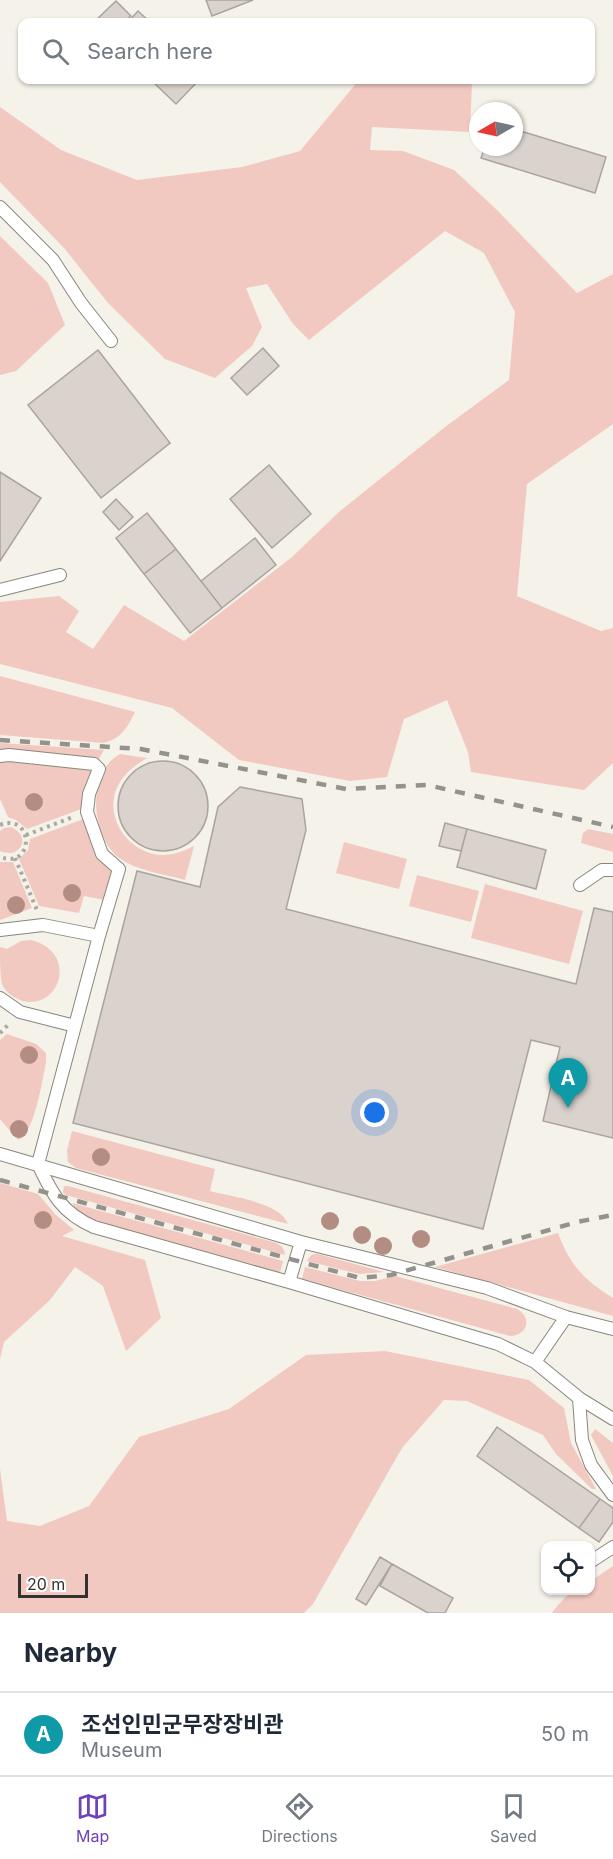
<!DOCTYPE html>
<meta charset="utf-8">
<style>
:root{--surface:#fff;--page:#f6f6f7;--text:#1f2937;--muted:#747a83;--line:#e0e1e3;--accent:#6e42bb}
body{margin:0;font-family:Inter,"Noto Sans KR",sans-serif;background:var(--page);color:var(--text)}
.controls{position:absolute;right:18px;bottom:18px;display:grid;overflow:hidden;border-radius:12px;box-shadow:0 2px 4px #0004}
.controls button{width:54px;height:54px;display:grid;place-items:center;padding:0;border:0;border-bottom:2px solid var(--line);background:var(--surface);color:var(--text);font:30px sans-serif}
.compass{position:absolute;left:469px;top:102px;width:54px;height:54px;border-radius:50%;background:var(--surface);box-shadow:0 2px 4px #0004;rotate:261deg}
.scale{position:absolute;left:18px;bottom:15px;width:70px;box-sizing:border-box;padding-left:6px;border:3px solid #33322f;border-top:0;font-size:16px;line-height:21px;white-space:nowrap;color:#33322f;-webkit-text-stroke:4px #fff;paint-order:stroke}
.you{position:absolute;left:375px;top:1113px;width:21px;height:21px;margin:-15px;border:4px solid #fff;border-radius:50%;background:#1a73e8;box-shadow:0 0 0 9px #1a73e833}
.badge{display:grid;place-items:center;width:39px;height:39px;border-radius:50%;background:var(--accent);color:#fff;font-size:20px;font-weight:700}
.pin{position:absolute;translate:-50% -50px;filter:drop-shadow(0 2px 3px #0008)}
.pin::after{content:'';position:absolute;top:32px;width:21px;height:18px;background:inherit;clip-path:polygon(0 0,100% 0,50% 100%)}
.list{margin:0;padding:0;list-style:none}
h2{display:flex;justify-content:space-between;align-items:center;height:78px;margin:0;padding:0 24px;font-size:26px}
h2 small{font-size:20px;font-weight:400;color:var(--muted)}
.list li{display:grid;grid-template-columns:39px 1fr auto;gap:18px;align-items:center;box-sizing:border-box;height:84px;padding:0 24px;border-top:2px solid var(--line)}
.list b{display:block;font-size:22px;white-space:nowrap}
.list p{margin:0;font-size:20px;white-space:nowrap;color:var(--muted)}
.list em{font-size:20px;font-style:normal;color:var(--muted)}
.icon{flex:none;width:33px;height:33px;fill:none;stroke:currentColor;stroke-width:2;stroke-linecap:round;stroke-linejoin:round}
.map{position:relative;flex:none;width:613px;height:1613px;overflow:hidden}
.search{position:absolute;background:var(--surface);box-shadow:0 2px 4px #0004;left:18px;right:18px;top:18px;height:66px;display:flex;align-items:center;gap:15px;box-sizing:border-box;padding:0 21px;border-radius:12px;color:var(--muted);font-size:22px}
.sheet{height:162px;background:var(--surface)}
nav{display:flex;justify-content:space-around;align-items:center;box-sizing:border-box;height:84px;border-top:2px solid var(--line);background:var(--surface);font-size:16px;color:var(--muted)}
nav a{display:grid;justify-items:center;gap:3px}
nav .on{color:var(--accent)}
.map>svg:first-child{display:block}
</style>
<div class="map">
<svg width="613" height="1613" viewBox="0 0 613 1613">
<rect width="100%" height="100%" fill="#f4f2e9"/>
<path fill="#f2c9c0" d="M359,80L472,81L470,132L372,127L370,150L403,151L454,170L497,210L577,293L613,274V424L527,484L517,596L601,631L613,628V763L584,790L471,772L468,752L447,700L404,719L387,777L350,781L239,760L172,708L0,664V602L59,596L79,611L66,632L93,649L124,605L184,641L292,557L340,511L445,427L509,380L515,312L484,253L445,231L309,340L293,324L267,284L246,288L262,327L252,346L215,378L165,359L108,303L64,248L0,182V107L61,150L137,180L242,167L300,151Z
M0,236L48,283L65,325L16,371L0,375Z
M0,676L135,712C127,728 121,739 103,743L0,735Z
M0,743L104,750L98,760L0,752Z
M120,754L147,758C136,765 127,771 120,782C98,817 134,862 172,854C180,853 187,849 194,846L185,880C164,874 136,871 118,857C91,835 86,773 120,754Z
M0,761L92,769L84,808L27,829L16,820L8,817L0,799Z
M86,818L112,868L105,900L84,896L79,913L39,906L19,859L28,850L30,839Z
M11,827C32,836 21,860 0,851V831L4,828Z
M588,829L613,834V852L581,843L583,833Z
M344,842L407,859L399,889L336,873Z
M0,862H13L32,908L0,920Z
M417,875L479,891L471,922L409,906Z
M485,884L583,911L569,964L471,938Z
M31,940C79,952 60,1010 23,1001C14,998 6,993 2,984C0,975 0,958 0,947L7,949L21,941Z
M7,1034L36,1044L46,1053V1063C42,1080 35,1133 18,1140L0,1119V1040Z
M72,1131L215,1169L210,1191C232,1197 280,1202 288,1224L76,1168L68,1162L67,1151Z
M0,1183L38,1194L56,1215L74,1230L62,1236L145,1260L161,1318L126,1351L103,1286L75,1267L50,1300L4,1342L0,1359Z
M64,1186H68L273,1242C280,1244 284,1247 285,1255L66,1195L63,1193Z
M72,1203L283,1261L280,1273L95,1223L81,1215Z
M558,1233C570,1265 584,1280 613,1298V1316L435,1267Z
M314,1254H318L384,1272L359,1274L307,1261L310,1256Z
M305,1267L360,1281H375L395,1276L517,1309C533,1318 527,1336 510,1336L302,1279Z
M385,1351L529,1380L564,1408L571,1443L596,1489H592L556,1454L543,1435L467,1401L444,1400L402,1448L313,1604L304,1613H0V1469L7,1521L40,1526L89,1506L139,1437L229,1409L306,1355Z
M595,1429L613,1443V1476L591,1435Z
M613,1566V1613H552C564,1597 570,1590 590,1590L591,1581Z"/>
<path fill="#dad3cd" stroke="#aba49e" stroke-width="1.5" d="M206,0H253L212,16Z
M116,1L131,16L124,22H94Z
M138,11L150,22H128Z
M151,80H199L176,104Z
M514,129L606,157L595,193L481,158L485,147H514Z
M263,348L279,366L247,395L231,378Z
M98,350L170,443L101,498L28,405Z
M269,465L311,514L272,548L230,499Z
M0,472L41,498L0,561Z
M116,499L133,517L119,530L103,512Z
M147,513L176,549L144,574L116,538Z
M255,538L276,565L222,608L201,581Z
M176,549L222,608L190,633L144,574Z
M118 806a45 45 0 1 1 90 0a45 45 0 1 1-90 0Z
M240,787L302,799L306,830L286,909L576,984L594,908L613,912V1138L543,1121L560,1047L531,1040L483,1229L73,1123L137,871L200,887L218,807Z
M445,823L467,829L461,851L439,846Z
M467,829L546,850L536,889L457,867Z
M497,1427L600,1499L579,1528L477,1456Z
M600,1499L613,1508V1522L599,1542L579,1528Z
M380,1557L392,1564L366,1605L356,1599Z
M392,1564L453,1598L445,1613H428L380,1586Z"/>
<g fill="none" stroke-linecap="round" stroke-linejoin="round">
<g stroke="#88867f" stroke-width="14">
<path id="lane" d="M0,207L53,260L81,303L111,341
M0,590L60,575
M0,756L9,755L94,764L99,769L89,794L87,812L102,854L119,869L99,936L38,1164C52,1194 62,1213 94,1227L289,1282L498,1344L535,1362L579,1398L613,1419
M580,885L602,870H613
M0,930L43,925L99,936
M0,998L20,1012L75,1026
M0,1154L301,1242L487,1288L566,1317L613,1329
M289,1282L301,1242
M535,1362L566,1317
M579,1398L582,1440L591,1465L613,1495
M590,1562L613,1547"/>
</g>
<path stroke="#aaa9a2" stroke-width="4" stroke-dasharray="3 4.5" stroke-linecap="butt" d="M0,825C34,812 35,870 0,857
M26,835L73,817
M15,858L37,910
M0,1033L8,1025"/>
<use href="#lane" stroke="#fff" stroke-width="12"/>
<path stroke="#93928c" stroke-width="4.5" stroke-dasharray="10 10" stroke-linecap="butt" d="M0,740L141,749L346,789L427,785L613,827
M0,1180L360,1278L391,1275L577,1222L613,1215"/>
</g>
<g fill="#b48d82">
<circle cx="34" cy="802" r="9"/>
<circle cx="72" cy="893" r="9"/>
<circle cx="16" cy="905" r="9"/>
<circle cx="29" cy="1055" r="9"/>
<circle cx="19" cy="1129" r="9"/>
<circle cx="101" cy="1157" r="9"/>
<circle cx="43" cy="1220" r="9"/>
<circle cx="330" cy="1221" r="9"/>
<circle cx="362" cy="1235" r="9"/>
<circle cx="421" cy="1239" r="9"/>
<circle cx="383" cy="1246" r="9"/>
</g>
</svg>
<div class="controls">
<button><svg class="icon" aria-label="locate" viewBox="0 0 24 24"><circle cx="12" cy="12" r="6"/><path d="M12 2v4M12 18v4M2 12h4M18 12h4"/></svg></button>
</div>
<svg class="compass" viewBox="-18 -18 36 36"><path d="M0-13l5 13h-10z" fill="#e53935"/><path d="M0 13l5-13h-10z" fill="#747a83"/></svg>
<div class="scale">20 m</div>
<div class="you"></div>
<div class="pin badge" style="left:568px;top:1108px;background:#0f9aa8">A</div>
<div class="search"><svg class="icon" aria-label="search" viewBox="0 0 24 24"><circle cx="10" cy="10" r="6"/><path d="M15 15l6 6"/></svg>Search here</div>
</div>
<section class="sheet">
<h2>Nearby<small></small></h2>
<ul class="list">
<li><span class="badge" style="background:#0f9aa8">A</span><div><b>조선인민군무장장비관</b><p>Museum</p></div><em>50 m</em></li>
</ul>
</section>
<nav>
<a class="on"><svg class="icon" aria-label="map" viewBox="0 0 24 24"><path d="M3 6l6-2 6 2 6-2v14l-6 2-6-2-6 2zM9 4v14M15 6v14"/></svg>Map</a>
<a><svg class="icon" aria-label="directions" viewBox="0 0 24 24"><path d="M12 3l9 9-9 9-9-9zM9 14v-3h6M13 9l2 2-2 2"/></svg>Directions</a>
<a><svg class="icon" aria-label="saved" viewBox="0 0 24 24"><path d="M7 4h10v16l-5-4-5 4z"/></svg>Saved</a>
</nav>
